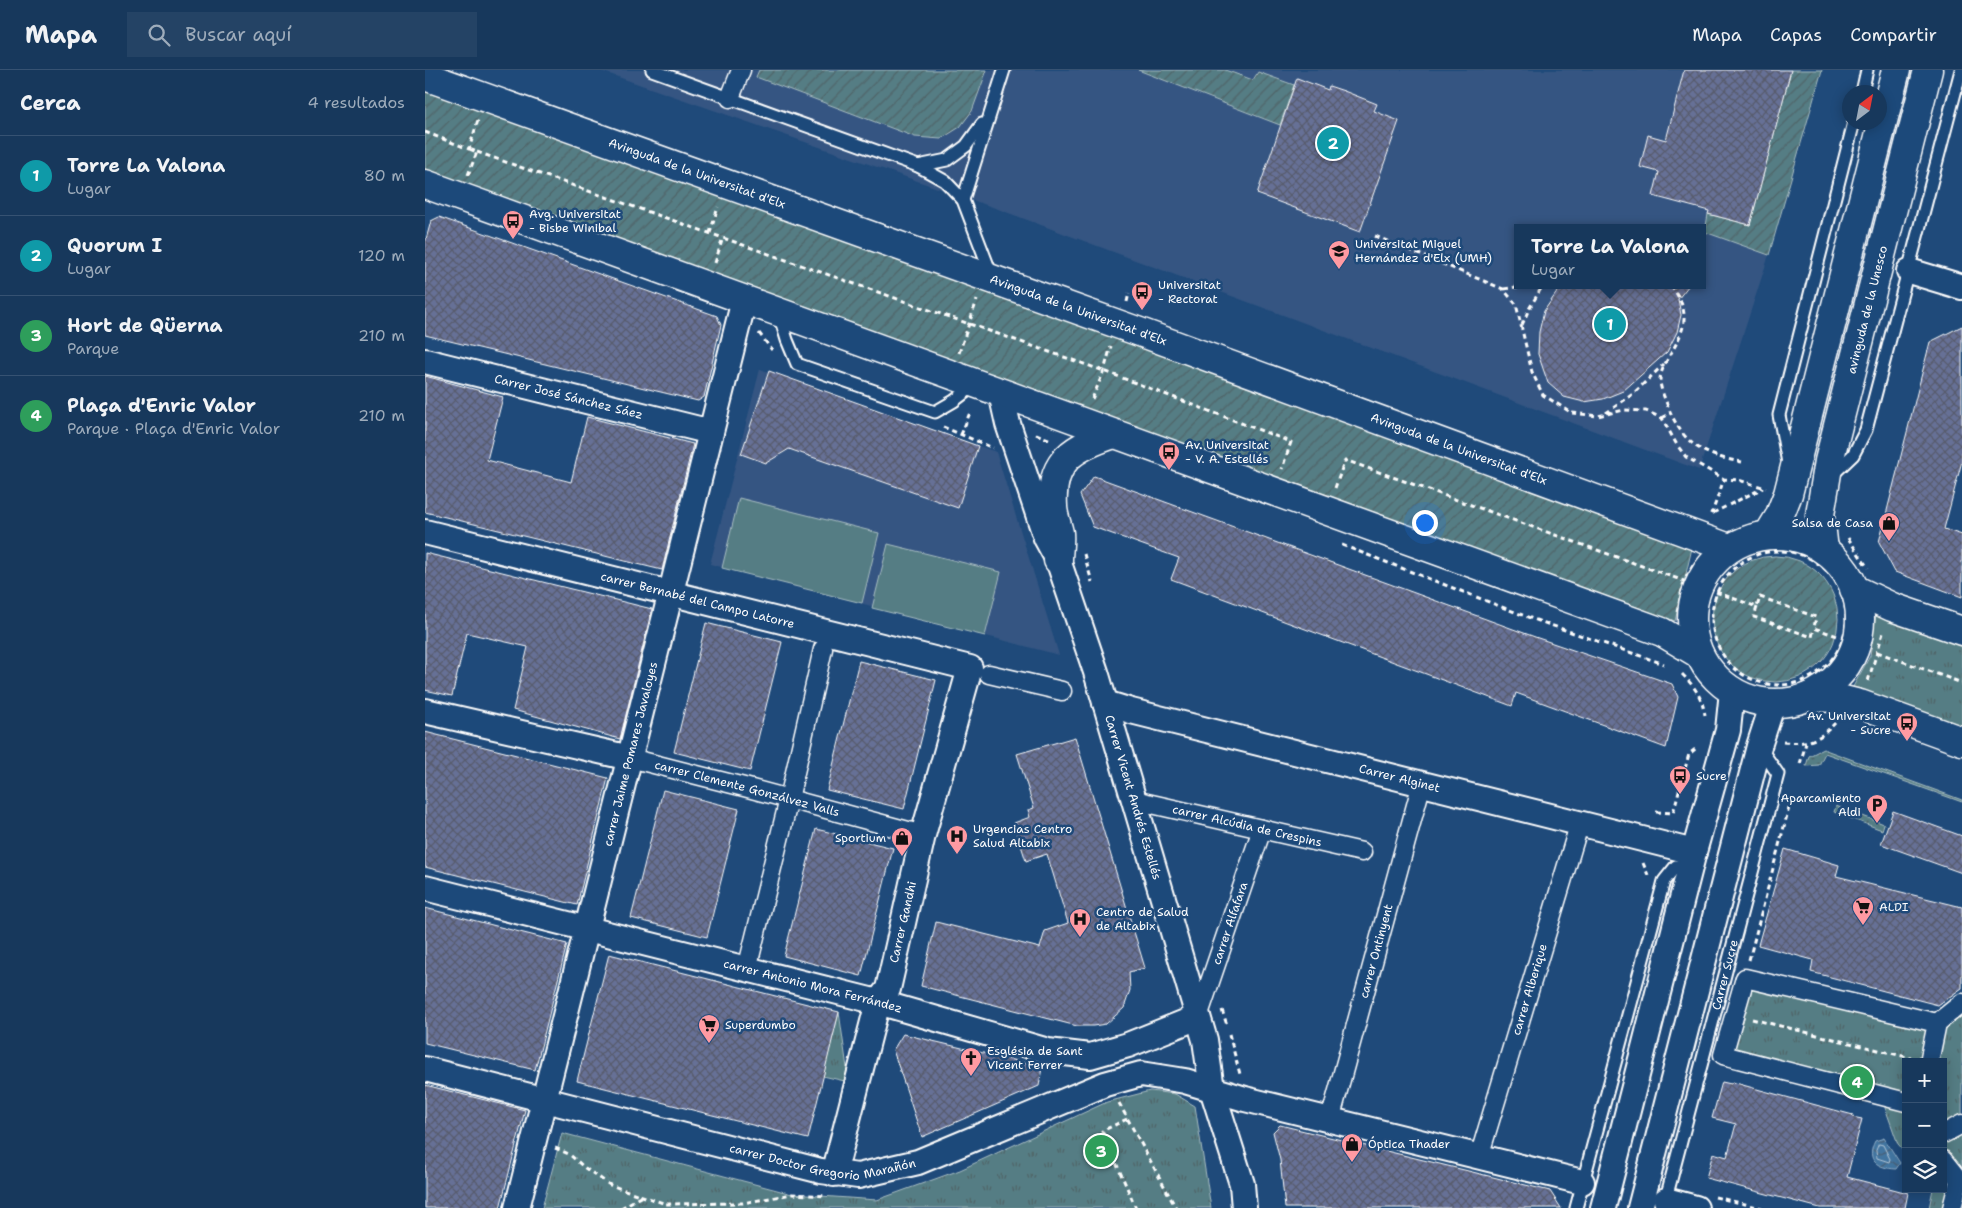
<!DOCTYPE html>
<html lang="es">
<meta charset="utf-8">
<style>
:root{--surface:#17385c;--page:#244365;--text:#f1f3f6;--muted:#9eacbb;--line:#365272;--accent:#8abfa5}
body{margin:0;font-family:"Shantell Sans",sans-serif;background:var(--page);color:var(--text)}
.controls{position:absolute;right:15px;bottom:15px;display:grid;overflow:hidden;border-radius:0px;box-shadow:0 2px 12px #0003}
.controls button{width:45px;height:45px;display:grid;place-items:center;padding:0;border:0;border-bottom:1px solid var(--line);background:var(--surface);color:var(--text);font:25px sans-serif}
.compass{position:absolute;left:1417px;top:15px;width:45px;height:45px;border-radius:50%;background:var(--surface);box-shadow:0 2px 12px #0003;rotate:32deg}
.you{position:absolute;left:999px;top:452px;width:18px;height:18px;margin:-12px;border:4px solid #fff;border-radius:50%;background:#1a73e8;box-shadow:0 0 0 8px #1a73e833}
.badge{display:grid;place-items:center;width:32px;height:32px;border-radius:50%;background:var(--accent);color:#fff;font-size:16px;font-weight:700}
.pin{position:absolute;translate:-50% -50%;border:2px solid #fff;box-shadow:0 1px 5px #0006}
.popup{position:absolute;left:1089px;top:154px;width:192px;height:65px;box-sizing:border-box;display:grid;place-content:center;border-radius:0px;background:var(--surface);filter:drop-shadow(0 1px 4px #0005);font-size:16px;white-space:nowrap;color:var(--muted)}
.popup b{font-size:19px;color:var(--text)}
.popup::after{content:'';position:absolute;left:50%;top:100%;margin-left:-10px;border:10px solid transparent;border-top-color:var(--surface)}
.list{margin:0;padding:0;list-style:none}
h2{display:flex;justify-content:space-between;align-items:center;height:65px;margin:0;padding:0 20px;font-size:21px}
h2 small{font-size:16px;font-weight:400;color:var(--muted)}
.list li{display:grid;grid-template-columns:32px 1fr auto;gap:15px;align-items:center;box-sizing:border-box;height:80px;padding:0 20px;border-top:1px solid var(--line)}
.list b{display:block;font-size:19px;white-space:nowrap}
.list p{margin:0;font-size:16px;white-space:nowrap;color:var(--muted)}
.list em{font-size:16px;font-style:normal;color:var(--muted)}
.icon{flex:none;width:28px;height:28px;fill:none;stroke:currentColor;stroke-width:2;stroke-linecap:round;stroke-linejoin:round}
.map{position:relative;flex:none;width:1537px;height:1138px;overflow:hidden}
header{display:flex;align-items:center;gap:30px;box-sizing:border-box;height:70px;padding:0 25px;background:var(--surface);border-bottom:1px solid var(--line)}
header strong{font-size:24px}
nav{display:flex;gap:28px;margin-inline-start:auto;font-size:18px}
.search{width:350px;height:45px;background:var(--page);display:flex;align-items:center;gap:12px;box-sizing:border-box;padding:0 18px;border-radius:0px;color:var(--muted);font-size:19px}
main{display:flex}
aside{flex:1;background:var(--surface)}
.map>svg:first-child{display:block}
</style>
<header>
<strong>Mapa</strong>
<div class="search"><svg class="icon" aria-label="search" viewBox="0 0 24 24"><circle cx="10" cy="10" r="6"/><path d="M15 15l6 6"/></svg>Buscar aquí</div>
<nav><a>Mapa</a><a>Capas</a><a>Compartir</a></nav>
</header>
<main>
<aside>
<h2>Cerca<small>4 resultados</small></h2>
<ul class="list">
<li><span class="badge" style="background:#0f9aa8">1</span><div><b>Torre La Valona</b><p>Lugar</p></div><em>80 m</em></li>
<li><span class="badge" style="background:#0f9aa8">2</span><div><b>Quorum I</b><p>Lugar</p></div><em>120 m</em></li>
<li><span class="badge" style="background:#2e9e5b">3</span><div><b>Hort de Qüerna</b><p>Parque</p></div><em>210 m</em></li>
<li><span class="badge" style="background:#2e9e5b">4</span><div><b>Plaça d'Enric Valor</b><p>Parque · Plaça d'Enric Valor</p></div><em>210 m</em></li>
</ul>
</aside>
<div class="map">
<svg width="1537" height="1138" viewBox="0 0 1537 1138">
<defs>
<pattern id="grass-dots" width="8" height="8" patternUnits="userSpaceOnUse" patternTransform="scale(1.25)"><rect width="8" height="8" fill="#547d84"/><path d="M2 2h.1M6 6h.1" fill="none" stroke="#506468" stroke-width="1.8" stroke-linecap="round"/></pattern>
<pattern id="park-tufts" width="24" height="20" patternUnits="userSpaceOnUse" patternTransform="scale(1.25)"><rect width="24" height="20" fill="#547d84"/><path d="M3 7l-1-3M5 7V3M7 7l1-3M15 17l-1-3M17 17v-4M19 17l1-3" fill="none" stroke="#506468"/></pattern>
<pattern id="garden-furrows" width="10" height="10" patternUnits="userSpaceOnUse" patternTransform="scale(1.25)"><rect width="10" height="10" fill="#547d84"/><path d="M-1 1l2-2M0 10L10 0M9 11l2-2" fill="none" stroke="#506468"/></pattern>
<pattern id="water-waves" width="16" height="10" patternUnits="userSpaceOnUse" patternTransform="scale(1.25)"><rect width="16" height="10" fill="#4375a0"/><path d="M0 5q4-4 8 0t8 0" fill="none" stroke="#485e72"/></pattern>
<pattern id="building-cross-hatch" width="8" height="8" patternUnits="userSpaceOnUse" patternTransform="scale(1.25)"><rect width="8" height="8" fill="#666f96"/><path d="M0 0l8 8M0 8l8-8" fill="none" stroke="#585c6d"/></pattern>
</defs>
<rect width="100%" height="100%" fill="#1f4a7a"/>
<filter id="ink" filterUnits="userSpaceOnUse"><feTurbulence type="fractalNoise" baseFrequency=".02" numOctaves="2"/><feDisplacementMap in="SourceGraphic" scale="10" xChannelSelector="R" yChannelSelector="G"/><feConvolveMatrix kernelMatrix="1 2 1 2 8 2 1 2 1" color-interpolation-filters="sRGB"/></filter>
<g filter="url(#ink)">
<path fill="#345582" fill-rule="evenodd" d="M173,0H1397L1344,185L1274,400L573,139ZM1092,158H1278V215H1092Z
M335,299L571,382L634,585L285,494Z"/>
<path fill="url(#grass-dots)" stroke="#aabec2" d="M1398,679L1537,730V732L1400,683L1394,695L1381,696L1384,686Z
M1411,736L1459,754L1457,760L1409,742Z"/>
<path fill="url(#park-tufts)" stroke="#aabec2" d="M1451,544L1537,575V664L1424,624L1445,586Z
M1313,902L1510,947L1537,924V1138H1504L1508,1119H1518V992H1481V1083L1473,1074L1458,1032L1293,988Z
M414,942L424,1012L398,1006Z
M725,1021L750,1024L770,1036L786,1138H117L137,1063L367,1124L452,1130L535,1100L682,1032Z"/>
<path fill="url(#garden-furrows)" stroke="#aabec2" d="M334,0H562L547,41L535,57L516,69L490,67L331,7Z
M713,0H800L828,10L833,2L869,15L855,55Z
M1366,0H1397L1344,185L1280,162L1283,144L1325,155Z
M0,12L1270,465L1250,551L0,102Z
M1287 549a63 63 0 1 1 126 0a63 63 0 1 1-126 0Z"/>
<path fill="#547d84" stroke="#aabec2" d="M314,428L454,463L437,533L297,498Z
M463,474L576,502L560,566L447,538Z"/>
<path fill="url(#water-waves)" stroke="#8eacc6" d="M1459,1068L1475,1093L1471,1099C1453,1098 1440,1091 1450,1071Z"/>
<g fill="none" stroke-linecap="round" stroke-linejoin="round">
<path stroke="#b4c8d9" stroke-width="1" d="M1454,1074L1458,1075L1465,1089L1464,1092L1452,1088L1451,1081Z"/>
</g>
<path fill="url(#building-cross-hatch)" stroke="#fff" d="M1259,0H1366L1325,155L1283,144L1284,141L1228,126L1234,102L1215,97L1223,65L1241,70Z
M872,8L903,20L904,16L919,21L952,34L949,41L974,51L935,162L832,124Z
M14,147L292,246L296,255L279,327L273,331L0,265V173L6,151Z
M1137,215H1264L1253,229L1256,245L1252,262L1242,282L1198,321L1178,329L1159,332L1139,327L1123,313L1113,284L1114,262L1119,241Z
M1537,256V391L1519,459L1537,465V527L1470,502L1454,472L1505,272Z
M344,301L553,376L533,438L364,379L341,393L316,384Z
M0,306L78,327L62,390L146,412L162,347L268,374L237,500L0,442Z
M669,406L1110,567L1247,614L1253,627L1241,678L1091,623L1087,636L746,509L754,488L668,457L655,425Z
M0,483L227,539L195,669L88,640L103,577L42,563L27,626L0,620Z
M281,553L357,572L325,701L249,682Z
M434,591L511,610L479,739L402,720Z
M0,662L183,708L152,835L0,797Z
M650,667L720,898L704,902L705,920L699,938L681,954L668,956H652L496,916L511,852L615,878L620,861L643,853L622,784L601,791L589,753L605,747L603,740L609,738L592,684Z
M238,720L314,739L282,867L206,848Z
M1468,741L1537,766V803L1456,774Z
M391,759L468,778L436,906L359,886Z
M1360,779L1414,795L1411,806L1537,837V918L1513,935L1386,902L1388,890L1333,875Z
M0,838L142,874L110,1000L0,973Z
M184,884L414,942L383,1069L152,1011Z
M478,964L617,997L614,1016L497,1067L468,980Z
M1297,1012L1306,1014L1307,1012L1339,1021L1428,1045L1427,1047L1437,1049L1422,1107L1483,1123L1480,1138H1395L1281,1108L1288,1083L1302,1087L1311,1054L1287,1048Z
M0,1015L100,1040L75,1138H0Z
M855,1055L1125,1121L1136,1138H860L855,1090L848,1062Z"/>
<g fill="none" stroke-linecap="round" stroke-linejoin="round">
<g stroke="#fff" stroke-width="15">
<g id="service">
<path d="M227,0L493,96L520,111L538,130L567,206"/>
<path d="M1437,22L1442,0"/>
<path d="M493,96L522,90L541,76L557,54"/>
<path d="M538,130L579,0"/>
<path d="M354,244L362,270L372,294L510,342L529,331L550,315"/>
<path d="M1363,393L1354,345L1429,52"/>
<path d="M1407,405L1428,385L1441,360L1536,0"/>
<path id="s1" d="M1240,1132L1353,704L1335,678"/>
<path d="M1151,1138L1239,811L1251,796L1267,793"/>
</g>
</g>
<g stroke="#fff" stroke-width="21">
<g id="pedestrian">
<path d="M305,28L316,0"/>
<path d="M564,604L637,621"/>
<path id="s2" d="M205,688L323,718L498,765"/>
<path id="s3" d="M709,730L937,782"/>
<path d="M322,899L364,729L398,579"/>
<path id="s4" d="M773,947L837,759"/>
<path d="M1504,992L1512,953"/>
<path d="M1481,1032L1298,985L1320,908L1512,953L1537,933"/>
<path id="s5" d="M905,1050L997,713"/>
<path d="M1518,1064L1537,1054"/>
<path id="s6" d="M1054,1087L1155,752"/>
<path d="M1518,1090L1534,1110L1527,1138"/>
</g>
</g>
<g stroke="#fff" stroke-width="28">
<g id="minor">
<path d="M1484,201L1537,217"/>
<path id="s7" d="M0,291L286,362"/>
<path id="s8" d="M576,323L583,354L621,468L633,490L671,602L780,970L787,1019L817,1114L819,1138"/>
<path id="s9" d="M0,462L545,598L498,765L463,919L453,932L409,1104"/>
<path id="s10" d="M680,633L706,641L1269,782"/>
<path d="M0,641L205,688"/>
<path id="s11" d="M0,818L453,932L623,981L665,986L703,975L773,947"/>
<path id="s12" d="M0,999L396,1101L433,1106L493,1092L680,1014L716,1004L760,1011L820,1029L1157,1112"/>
<path d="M1241,1130L1271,1138"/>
<path id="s13" d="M92,1138L319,230"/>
<path d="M1178,1138L1269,782L1303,660L1307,621"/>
<path d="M1215,1138L1334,676L1348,633"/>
</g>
</g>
<g stroke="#fff" stroke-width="31">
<g id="secondary">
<path d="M1343,465L1354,447L1363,424L1471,0"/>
<path id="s14" d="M1399,480L1395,445L1404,391L1503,0"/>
</g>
</g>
<g stroke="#fff" stroke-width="31">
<g id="trunk">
<path id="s15" d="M0,6L712,261L1304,478"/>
<path d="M0,114L1237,562L1274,584"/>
<circle cx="1351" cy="549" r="84"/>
<path d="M633,490C633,482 635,472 634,463C632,454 628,445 628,436C625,390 649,377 689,364"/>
<path d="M1429,519L1467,537L1537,561"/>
<path d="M1383,627L1411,628L1435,634L1537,671"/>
</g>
</g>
<path stroke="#fff" stroke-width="3" stroke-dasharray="5 4" stroke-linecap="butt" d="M0,62L44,79L53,50
M52,82L679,301L866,372L857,399
M43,105L52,82L44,79
M285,163L293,137
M950,166L1078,219L1091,234L1107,302L1118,325L1147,343L1173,346L1199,340L1221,341L1237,348L1252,375L1261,387L1299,409L1313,410L1341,418
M290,193L298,167
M1246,215C1266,243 1261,257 1245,285C1241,292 1235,302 1235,310C1235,319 1241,331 1244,339C1259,375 1279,386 1317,392
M1079,219L1104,215
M702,232L704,223
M1097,255L1104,239L1118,215
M334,263L347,280
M534,283L552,230
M667,329L679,301L686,276
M1181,343L1208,324L1239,294
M1237,348L1246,343
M518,357L568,378
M611,364L626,370
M536,365L546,340
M910,418L920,390L1259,511
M1285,442L1287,443L1299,409
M1288,443L1338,418
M1423,468L1443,498
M917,475L1108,549L1239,594
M1287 548a67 67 0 1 1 134 0a67 67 0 1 1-134 0Z
M659,484L667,512
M1291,522L1332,537L1335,527L1391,547L1389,558L1418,568
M1332,537L1329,547L1387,567L1389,558
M1252,542L1259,511L1270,492
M1452,582L1537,613
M1257,604C1270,617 1277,627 1280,645
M1443,611L1459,560
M1358,672C1383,674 1392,672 1410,653
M1375,694L1381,673
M1231,742L1248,743L1264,684L1273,677
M1218,793L1223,805
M1324,890L1367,726
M797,940L802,955
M1327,949L1486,988
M804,964L815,1004
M694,1033L751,1138
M702,1049L677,1061L711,1138
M130,1078L144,1084L160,1098L185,1115L241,1134L318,1133L367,1124L401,1126
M1290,1127L1337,1138
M196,1138L217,1126"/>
<use href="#service" stroke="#1f4a7a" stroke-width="11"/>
<use href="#pedestrian" stroke="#1f4a7a" stroke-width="18"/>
<use href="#minor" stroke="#1f4a7a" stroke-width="24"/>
<use href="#secondary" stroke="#1f4a7a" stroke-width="28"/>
<use href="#trunk" stroke="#1f4a7a" stroke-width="28"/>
</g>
</g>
<defs>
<g id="bus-pin" transform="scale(1.125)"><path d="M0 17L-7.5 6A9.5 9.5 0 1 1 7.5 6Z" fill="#ff9aa2" stroke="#1f4a7a"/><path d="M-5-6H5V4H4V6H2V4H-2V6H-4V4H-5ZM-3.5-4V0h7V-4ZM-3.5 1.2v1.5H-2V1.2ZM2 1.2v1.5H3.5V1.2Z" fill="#111"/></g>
<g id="university-pin" transform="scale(1.125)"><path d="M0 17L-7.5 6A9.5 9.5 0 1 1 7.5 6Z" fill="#ff9aa2" stroke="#1f4a7a"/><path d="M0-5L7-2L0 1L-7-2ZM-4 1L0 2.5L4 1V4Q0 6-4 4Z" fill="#111"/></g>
<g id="shop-pin" transform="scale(1.125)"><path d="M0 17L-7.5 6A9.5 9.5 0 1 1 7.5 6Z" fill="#ff9aa2" stroke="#1f4a7a"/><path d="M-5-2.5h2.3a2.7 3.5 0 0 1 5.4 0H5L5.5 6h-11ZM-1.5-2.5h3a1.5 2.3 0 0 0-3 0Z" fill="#111"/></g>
<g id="parking-pin" transform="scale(1.125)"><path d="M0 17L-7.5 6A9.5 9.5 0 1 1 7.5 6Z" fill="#ff9aa2" stroke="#1f4a7a"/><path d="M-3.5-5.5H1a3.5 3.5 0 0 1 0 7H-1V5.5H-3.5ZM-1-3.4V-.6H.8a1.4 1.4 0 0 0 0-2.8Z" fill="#111"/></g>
<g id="hospital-pin" transform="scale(1.125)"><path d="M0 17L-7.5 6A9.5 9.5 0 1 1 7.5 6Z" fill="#ff9aa2" stroke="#1f4a7a"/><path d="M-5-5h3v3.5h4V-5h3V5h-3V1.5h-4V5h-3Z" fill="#111"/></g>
<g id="supermarket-pin" transform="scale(1.125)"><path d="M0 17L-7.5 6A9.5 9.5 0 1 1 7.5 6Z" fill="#ff9aa2" stroke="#1f4a7a"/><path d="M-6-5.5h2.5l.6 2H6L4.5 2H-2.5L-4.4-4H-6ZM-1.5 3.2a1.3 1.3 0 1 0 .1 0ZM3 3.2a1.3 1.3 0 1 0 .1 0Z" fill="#111"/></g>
<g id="church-pin" transform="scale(1.125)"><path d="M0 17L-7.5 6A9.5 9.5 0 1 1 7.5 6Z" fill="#ff9aa2" stroke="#1f4a7a"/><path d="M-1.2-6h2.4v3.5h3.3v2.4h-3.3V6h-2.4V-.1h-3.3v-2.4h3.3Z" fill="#111"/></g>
</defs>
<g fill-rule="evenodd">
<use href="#bus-pin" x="88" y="151"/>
<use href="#university-pin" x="914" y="181"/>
<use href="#bus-pin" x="717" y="222"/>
<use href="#bus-pin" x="744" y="382"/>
<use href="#shop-pin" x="1464" y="453"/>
<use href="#bus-pin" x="1482" y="653"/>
<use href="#bus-pin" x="1255" y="706"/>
<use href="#parking-pin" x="1452" y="735"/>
<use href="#hospital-pin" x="532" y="766"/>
<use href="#shop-pin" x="477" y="768"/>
<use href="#supermarket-pin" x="1438" y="837"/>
<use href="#hospital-pin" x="655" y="849"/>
<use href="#supermarket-pin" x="284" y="955"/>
<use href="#church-pin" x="546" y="988"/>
<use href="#shop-pin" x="927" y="1074"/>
</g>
<g text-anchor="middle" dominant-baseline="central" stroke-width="5" stroke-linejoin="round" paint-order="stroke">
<g font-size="12" fill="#fff" stroke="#1f4a7a">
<text stroke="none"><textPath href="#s15" startOffset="289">Avinguda de la Universitat d'Elx</textPath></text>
<text stroke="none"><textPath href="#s14" startOffset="246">avinguda de la Unesco</textPath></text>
<text stroke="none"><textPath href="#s15" startOffset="694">Avinguda de la Universitat d'Elx</textPath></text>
<text stroke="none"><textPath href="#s7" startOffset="148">Carrer José Sánchez Sáez</textPath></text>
<text stroke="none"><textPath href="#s15" startOffset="1099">Avinguda de la Universitat d'Elx</textPath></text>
<text stroke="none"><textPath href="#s9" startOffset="281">carrer Bernabé del Campo Latorre</textPath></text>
<text stroke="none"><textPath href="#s13" startOffset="468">carrer Jaime Pomares Javaloyes</textPath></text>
<text stroke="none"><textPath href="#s10" startOffset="304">Carrer Alginet</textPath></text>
<text stroke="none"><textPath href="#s2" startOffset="121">carrer Clemente Gonzálvez Valls</textPath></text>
<text stroke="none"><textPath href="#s8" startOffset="426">Carrer Vicent Andrés Estellés</textPath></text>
<text stroke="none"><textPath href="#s3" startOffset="116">carrer Alcúdia de Crespins</textPath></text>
<text transform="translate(478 852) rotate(-77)">Carrer Gandhi</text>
<text stroke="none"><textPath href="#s4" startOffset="99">carrer Alfafara</textPath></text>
<text stroke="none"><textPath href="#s5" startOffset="175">carrer Ontinyent</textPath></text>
<text stroke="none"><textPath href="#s1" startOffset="235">Carrer Sucre</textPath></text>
<text stroke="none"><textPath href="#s11" startOffset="400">carrer Antonio Mora Ferrández</textPath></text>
<text stroke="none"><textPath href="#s6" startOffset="175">carrer Alberique</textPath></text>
<text stroke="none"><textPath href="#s12" startOffset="410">carrer Doctor Gregorio Marañón</textPath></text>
</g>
<g font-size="12" fill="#fff" stroke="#1f4a7a" text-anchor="start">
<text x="104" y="144">Avg. Universitat<tspan x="104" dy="14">- Bisbe Winibal</tspan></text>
<text x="930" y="174">Universitat Miguel<tspan x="930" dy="14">Hernández d'Elx (UMH)</tspan></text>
<text x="733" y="215">Universitat<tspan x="733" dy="14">- Rectorat</tspan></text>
<text x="760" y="375">Av. Universitat<tspan x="760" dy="14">- V. A. Estellés</tspan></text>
<text x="1448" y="453" text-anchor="end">Salsa de Casa</text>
<text x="1466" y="646" text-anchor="end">Av. Universitat<tspan x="1466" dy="14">- Sucre</tspan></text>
<text x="1271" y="706">Sucre</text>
<text x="1436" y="728" text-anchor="end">Aparcamiento<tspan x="1436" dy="14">Aldi</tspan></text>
<text x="548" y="759">Urgencias Centro<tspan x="548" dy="14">Salud Altabix</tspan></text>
<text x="461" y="768" text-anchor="end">Sportium</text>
<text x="1454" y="837">ALDI</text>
<text x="671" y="842">Centro de Salud<tspan x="671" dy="14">de Altabix</tspan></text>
<text x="300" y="955">Superdumbo</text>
<text x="562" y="981">Església de Sant<tspan x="562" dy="14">Vicent Ferrer</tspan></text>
<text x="943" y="1074">Óptica Thader</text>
</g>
</g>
</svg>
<div class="controls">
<button>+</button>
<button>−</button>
<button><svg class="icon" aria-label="layers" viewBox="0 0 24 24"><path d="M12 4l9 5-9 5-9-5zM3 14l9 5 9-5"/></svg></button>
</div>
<svg class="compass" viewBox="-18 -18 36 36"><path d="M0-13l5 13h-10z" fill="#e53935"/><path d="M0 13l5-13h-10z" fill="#9eacbb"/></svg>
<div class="you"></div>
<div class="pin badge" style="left:1185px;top:254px;background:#0f9aa8">1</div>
<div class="popup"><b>Torre La Valona</b>Lugar</div>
<div class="pin badge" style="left:908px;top:73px;background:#0f9aa8">2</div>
<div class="pin badge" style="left:676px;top:1081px;background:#2e9e5b">3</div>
<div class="pin badge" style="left:1432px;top:1012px;background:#2e9e5b">4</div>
</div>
</main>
